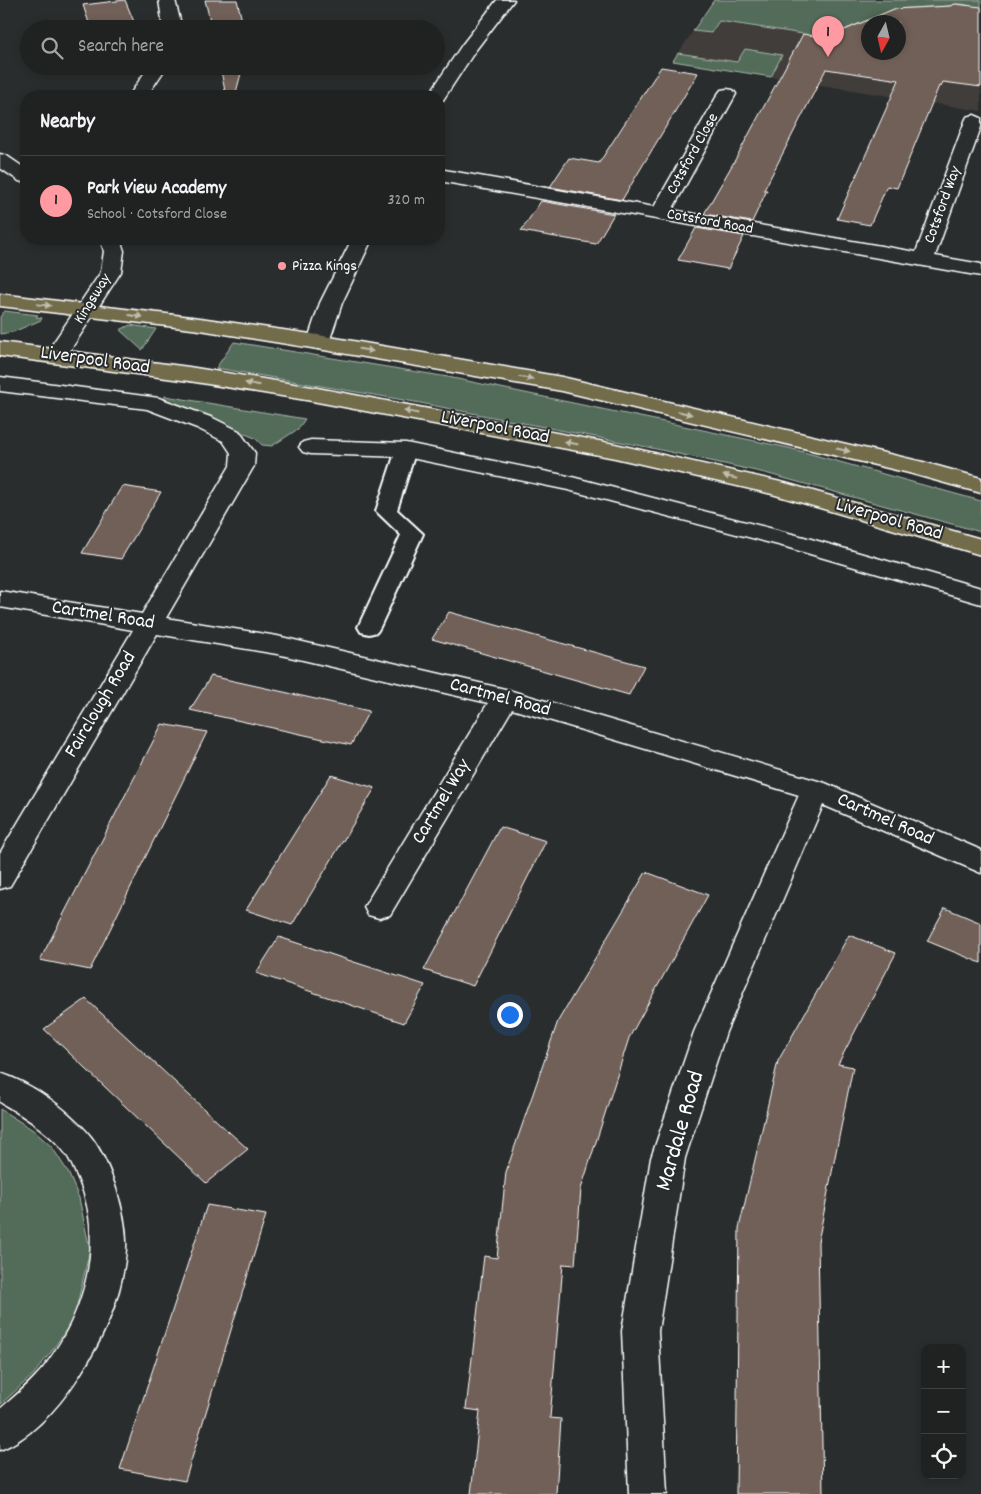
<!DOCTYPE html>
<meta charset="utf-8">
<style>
:root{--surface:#202222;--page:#282a2a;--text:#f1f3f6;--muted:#a2a4a5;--line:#3d3f40;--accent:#ff9aa2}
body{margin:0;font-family:Dekko,sans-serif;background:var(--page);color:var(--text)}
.controls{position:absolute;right:15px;bottom:15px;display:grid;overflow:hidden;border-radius:10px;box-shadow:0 2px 8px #0003}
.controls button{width:45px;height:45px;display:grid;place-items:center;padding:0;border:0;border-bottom:1px solid var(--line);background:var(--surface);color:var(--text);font:25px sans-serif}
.compass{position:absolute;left:861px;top:15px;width:45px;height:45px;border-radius:50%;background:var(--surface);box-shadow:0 2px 8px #0003;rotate:188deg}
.you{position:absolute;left:509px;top:1014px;width:18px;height:18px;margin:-12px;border:4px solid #fff;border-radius:50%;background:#1a73e8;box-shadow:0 0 0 8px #1a73e833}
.badge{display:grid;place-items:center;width:32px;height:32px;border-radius:50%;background:var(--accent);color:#111;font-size:16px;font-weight:700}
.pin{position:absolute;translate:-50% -41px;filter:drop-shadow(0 1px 2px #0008)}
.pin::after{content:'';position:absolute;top:26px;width:18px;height:15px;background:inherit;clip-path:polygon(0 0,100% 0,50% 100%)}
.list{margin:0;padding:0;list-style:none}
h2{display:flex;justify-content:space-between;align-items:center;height:65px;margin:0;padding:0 20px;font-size:21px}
h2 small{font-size:16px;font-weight:400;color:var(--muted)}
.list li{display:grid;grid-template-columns:32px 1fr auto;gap:15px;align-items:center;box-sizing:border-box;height:90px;padding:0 20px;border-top:1px solid var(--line)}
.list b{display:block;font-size:19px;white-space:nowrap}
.list p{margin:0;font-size:16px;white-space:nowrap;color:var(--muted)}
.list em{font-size:16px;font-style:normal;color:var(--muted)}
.icon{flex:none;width:28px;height:28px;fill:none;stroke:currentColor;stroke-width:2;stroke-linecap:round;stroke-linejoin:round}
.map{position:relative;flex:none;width:981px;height:1494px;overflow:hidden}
.search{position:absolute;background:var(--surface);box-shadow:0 2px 8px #0003;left:20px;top:20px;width:425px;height:55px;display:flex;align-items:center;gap:12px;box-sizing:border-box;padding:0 18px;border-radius:28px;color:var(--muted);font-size:19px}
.panel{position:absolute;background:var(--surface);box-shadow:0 2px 8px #0003;left:20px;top:90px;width:425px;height:155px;border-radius:20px}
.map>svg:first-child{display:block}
</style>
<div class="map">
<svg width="981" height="1494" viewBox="0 0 981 1494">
<rect width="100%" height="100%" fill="#2a2d2e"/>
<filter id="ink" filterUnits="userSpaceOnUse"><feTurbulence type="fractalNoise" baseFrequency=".02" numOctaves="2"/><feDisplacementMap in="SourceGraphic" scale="10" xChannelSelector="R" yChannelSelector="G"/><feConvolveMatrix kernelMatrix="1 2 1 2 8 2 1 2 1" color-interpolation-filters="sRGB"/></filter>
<g filter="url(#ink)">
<path fill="#3f3d3b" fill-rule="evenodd" d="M714,0H981V111L673,61ZM868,22H898V52H868Z"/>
<path fill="#536c5a" stroke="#a9b6ac" d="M714,0H981V11C972,6 960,1 950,6L894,9L817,41L803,34L719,21L711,33L693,31Z
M745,49L782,55L771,77L673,61L678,53L737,62Z
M4,311L38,315L36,317L42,318L41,320L13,332L0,334V317Z
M130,325L156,329L142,350L120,330Z
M234,342L448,377L789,448L981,501V532L765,473L647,447L415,402L216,368Z
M165,396L305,419L298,429L272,446L262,445L255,438L164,400Z
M0,1109L33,1130L52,1147L68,1172L79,1198L90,1250L74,1318L54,1348L34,1374L0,1405Z"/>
<path fill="#716158" stroke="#fff" fill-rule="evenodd" d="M125,0L137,29H91L83,5Z
M205,0H237L244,29H212Z
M955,4L981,7V87L943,82L941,87L939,86L897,188L887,186L870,225L837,219L899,80L826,69L764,190H767L752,222L704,214L735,160L803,34L826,38L894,9L950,6ZM868,22H898V52H868Z
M220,66H243L235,96H226Z
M661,67L698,73L622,200L550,187L569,158L599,163Z
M541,201L614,214L596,244L521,231Z
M696,228L744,236L728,269L678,260Z
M122,486L161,492L121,559L82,553Z
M449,612L615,658L644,666L629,695L432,639Z
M211,676L329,702L369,711L351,745L190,710Z
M162,724L207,732L90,970L40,960Z
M331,775L375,788L292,925L246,910Z
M500,827L546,841L473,986L424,970Z
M646,872L708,895L629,1038L581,1189L575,1265L563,1264L550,1418L561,1419L556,1494H471L480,1411L466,1409L484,1256L497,1258L506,1172L558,1021Z
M945,908L981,923V963L927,941Z
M849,935L896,953L838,1064L853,1067L818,1242L823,1494H736L739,1228L778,1061Z
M279,937L351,961L425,985L404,1023L256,973Z
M86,999L219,1123L248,1149L206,1183L44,1029Z
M207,1205L266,1215L185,1481L120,1469Z"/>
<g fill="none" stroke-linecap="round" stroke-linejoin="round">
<g stroke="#fff" stroke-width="4">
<path id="service" d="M406,444L413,446L416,450L397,510L423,534L380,627L377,632L369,634L361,632L358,627L401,535L376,511L396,450L399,446Z"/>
</g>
<g stroke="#fff" stroke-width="3">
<path id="minor" d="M159,0H175L180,20L179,29H161L162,20Z
M149,66H167L147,96H129Z
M727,89L733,90L736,94L672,210L916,252L965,121L967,117L974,115L981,118V127L935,256L981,264V276L439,181V169L654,207L718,94L721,90Z
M0,154L7,156L26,169V183L19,181L0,168Z
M100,239H120L124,251L121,272L64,360L56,362L48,360L45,355L101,272L104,251Z
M0,377L159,398L213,418L239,431L255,453L254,466L166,618L277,636L505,689L825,783L981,850V873L823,805L726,1032L685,1158L658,1331L667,1494H629L622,1331L651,1158L694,1032L799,795L512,709L390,915L379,918L368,915L364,907L488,703L277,654L157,634L10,886L0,889V853L133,630L0,607V591L142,614L230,466L231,453L223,441L197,428L147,409L0,391Z
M311,440L406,443L568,476L804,537L981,588V604L786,547L568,490L406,457L311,454L303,452L299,447L303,442Z
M0,1073C31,1083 65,1107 87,1132C109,1156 128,1216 126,1249C123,1294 104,1338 79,1376C60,1405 33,1437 0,1450V1409C15,1396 31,1383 44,1367C85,1313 106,1242 78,1178C74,1170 71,1161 66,1154C50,1132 23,1116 0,1102Z"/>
</g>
<g stroke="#fff" stroke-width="3">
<path id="tertiary" d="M497,0H514L475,51L443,100L439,101V96H428L462,45Z
M352,239H372L342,303L329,342L326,347L318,349L310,347L307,342L320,303Z"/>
</g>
<g stroke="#fff" stroke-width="3">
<path id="trunk" d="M0,294L200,318L318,335L562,377L923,462L981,478V493L909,473L562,391L318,349L200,330L0,306Z
M0,342L189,367L312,387L615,444L785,483L981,539V555L772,494L615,458L312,401L189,381L0,356Z"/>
</g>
<use href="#service" fill="#2a2d2e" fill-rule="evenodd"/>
<use href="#minor" fill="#2a2d2e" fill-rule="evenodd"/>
<use href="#tertiary" fill="#2a2d2e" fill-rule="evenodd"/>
<use href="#trunk" fill="#726c4b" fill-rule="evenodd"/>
</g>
<defs><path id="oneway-solid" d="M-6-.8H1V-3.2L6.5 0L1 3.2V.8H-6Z" transform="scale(1.25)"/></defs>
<g fill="#c0bdae">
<use href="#oneway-solid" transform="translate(44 305) rotate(6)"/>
<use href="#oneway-solid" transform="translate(136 316) rotate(7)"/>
<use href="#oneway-solid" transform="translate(366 350) rotate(10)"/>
<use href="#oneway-solid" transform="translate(526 378) rotate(10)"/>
<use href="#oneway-solid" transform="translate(252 384) rotate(-171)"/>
<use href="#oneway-solid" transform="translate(411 412) rotate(-169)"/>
<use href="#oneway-solid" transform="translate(685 413) rotate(13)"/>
<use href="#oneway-solid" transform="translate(571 443) rotate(-169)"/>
<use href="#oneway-solid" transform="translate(843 450) rotate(13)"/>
<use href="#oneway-solid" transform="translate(730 477) rotate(-167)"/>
</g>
</g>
<circle fill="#ff9aa2" stroke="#2a2d2e" stroke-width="2" cx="282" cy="266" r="5"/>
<g text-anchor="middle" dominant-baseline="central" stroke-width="4" stroke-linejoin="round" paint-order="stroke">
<g font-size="16" fill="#fff" stroke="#2a2d2e">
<text transform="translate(693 154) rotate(-61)">Cotsford Close</text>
<text transform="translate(943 205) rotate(-70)">Cotsford Way</text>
<text transform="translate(710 222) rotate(10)">Cotsford Road</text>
<text transform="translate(93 299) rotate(-58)">Kingsway</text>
</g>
<g font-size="16" fill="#fff" stroke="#2a2d2e" text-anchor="start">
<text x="292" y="266">Pizza Kings</text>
</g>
<g font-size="20" fill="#fff" stroke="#2a2d2e">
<text transform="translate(95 361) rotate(8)">Liverpool Road</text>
<text transform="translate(495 428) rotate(11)">Liverpool Road</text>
<text transform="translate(889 520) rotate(16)">Liverpool Road</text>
<text transform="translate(103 616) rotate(9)">Cartmel Road</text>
<text transform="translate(500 698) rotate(15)">Cartmel Road</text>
<text transform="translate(101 705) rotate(-59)">Fairclough Road</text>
<text transform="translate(442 802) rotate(-59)">Cartmel Way</text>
<text transform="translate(885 820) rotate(24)">Cartmel Road</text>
</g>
<g font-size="24" fill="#fff" stroke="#2a2d2e">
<text transform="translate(681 1131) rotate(-74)">Mardale Road</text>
</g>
</g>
</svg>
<div class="controls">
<button>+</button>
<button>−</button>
<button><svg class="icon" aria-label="locate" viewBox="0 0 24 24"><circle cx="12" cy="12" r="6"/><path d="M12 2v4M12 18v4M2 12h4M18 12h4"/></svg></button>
</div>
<svg class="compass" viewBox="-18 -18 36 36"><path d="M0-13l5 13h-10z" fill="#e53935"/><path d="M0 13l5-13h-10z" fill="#a2a4a5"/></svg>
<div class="you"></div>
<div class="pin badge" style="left:828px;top:57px">1</div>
<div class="search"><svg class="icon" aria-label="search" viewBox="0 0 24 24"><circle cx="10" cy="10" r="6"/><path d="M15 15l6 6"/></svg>Search here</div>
<section class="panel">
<h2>Nearby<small></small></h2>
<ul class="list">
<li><span class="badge">1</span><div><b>Park View Academy</b><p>School · Cotsford Close</p></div><em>320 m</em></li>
</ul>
</section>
</div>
